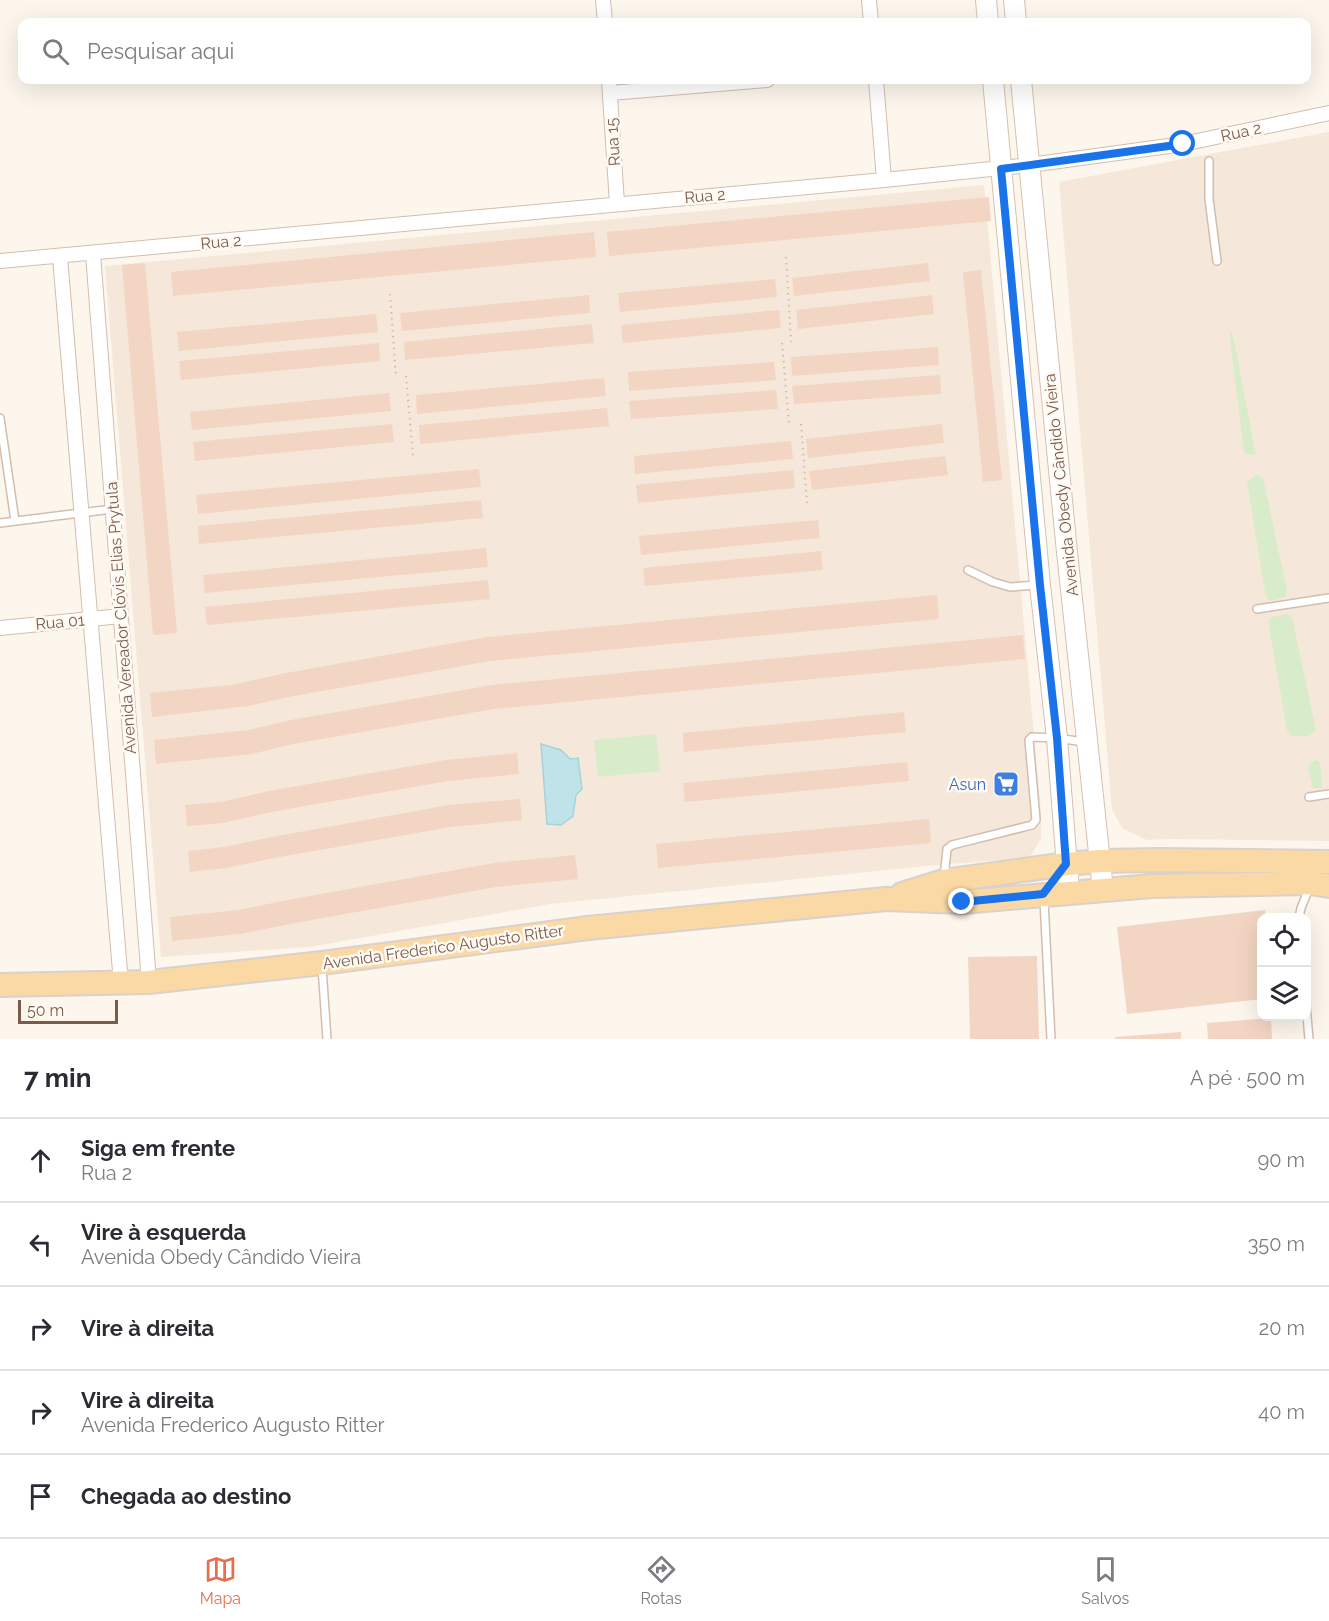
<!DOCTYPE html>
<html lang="pt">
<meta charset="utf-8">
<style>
:root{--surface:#fff;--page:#f2f2f3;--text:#2b2b33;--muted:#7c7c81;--line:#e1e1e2;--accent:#e76f51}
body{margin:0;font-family:Raleway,sans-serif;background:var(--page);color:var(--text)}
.controls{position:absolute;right:18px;bottom:18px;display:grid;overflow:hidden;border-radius:12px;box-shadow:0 6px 24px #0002}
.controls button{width:54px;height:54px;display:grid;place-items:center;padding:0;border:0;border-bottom:2px solid var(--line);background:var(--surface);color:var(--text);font:30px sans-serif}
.scale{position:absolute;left:18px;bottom:15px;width:100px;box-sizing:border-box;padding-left:6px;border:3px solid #7a5c4d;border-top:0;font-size:16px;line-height:21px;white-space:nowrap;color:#7a5c4d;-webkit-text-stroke:4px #fffaf3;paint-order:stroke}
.stop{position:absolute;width:18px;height:18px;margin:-14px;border:4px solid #1a73e8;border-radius:50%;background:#fff}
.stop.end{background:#1a73e8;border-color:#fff;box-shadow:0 2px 6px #0008}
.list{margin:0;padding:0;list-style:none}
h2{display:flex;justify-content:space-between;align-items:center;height:78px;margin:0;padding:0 24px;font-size:26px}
h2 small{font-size:20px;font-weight:400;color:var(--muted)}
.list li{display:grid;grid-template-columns:39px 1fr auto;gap:18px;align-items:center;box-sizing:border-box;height:84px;padding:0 24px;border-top:2px solid var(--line)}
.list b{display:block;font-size:22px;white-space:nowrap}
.list p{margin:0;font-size:20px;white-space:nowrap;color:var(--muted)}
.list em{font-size:20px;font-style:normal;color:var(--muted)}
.icon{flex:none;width:33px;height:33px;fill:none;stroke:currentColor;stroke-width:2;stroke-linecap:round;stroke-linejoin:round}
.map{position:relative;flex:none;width:1329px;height:1039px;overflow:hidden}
.search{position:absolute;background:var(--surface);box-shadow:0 6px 24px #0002;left:18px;right:18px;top:18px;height:66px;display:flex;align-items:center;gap:15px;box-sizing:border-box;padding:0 21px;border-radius:12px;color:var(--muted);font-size:22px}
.sheet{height:498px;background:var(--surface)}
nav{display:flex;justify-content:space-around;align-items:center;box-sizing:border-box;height:84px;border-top:2px solid var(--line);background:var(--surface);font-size:16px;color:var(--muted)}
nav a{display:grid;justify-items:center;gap:3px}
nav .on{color:var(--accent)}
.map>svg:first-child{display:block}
</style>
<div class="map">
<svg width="1329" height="1039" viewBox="0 0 1329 1039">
<rect width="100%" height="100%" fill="#fdf6ec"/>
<path fill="#f5e8da" d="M1329,132V841L1169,839L1147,840L1122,828L1112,810L1059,182Z
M984,185L1041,812V839L1029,858L937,865L550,904L310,947L161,957L105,266Z"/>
<path fill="#d8ecc9" d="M1229,332L1232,333L1234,340L1256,455L1247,454L1244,452Z
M1256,475L1263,478L1287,590L1286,597L1270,601L1266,597L1247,482Z
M1288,614L1292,617L1316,731L1308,736H1292L1287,730L1268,621L1272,617Z
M656,734L660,771L598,777L594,740Z
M1316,760L1320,762L1322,788H1313L1308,767L1311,762Z"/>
<path fill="#bfe3e8" stroke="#a5d3da" stroke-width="1.5" d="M541,744L561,750L570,759L578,758L582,789L576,795L573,816L561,825L547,824Z"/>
<path fill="#f3d5c3" d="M989,197L991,221L609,256L607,232Z
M594,232L596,257L173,296L171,272Z
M145,263L177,633L153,635L122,265Z
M928,263L930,281L794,296L792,278Z
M981,270L1002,480L983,482L963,272Z
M775,279L777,297L620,312L618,293Z
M589,295L590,313L402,331L400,313Z
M932,295L934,314L798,329L796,310Z
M779,310L781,328L623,343L621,325Z
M376,314L378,332L179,351L177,332Z
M592,324L594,343L405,360L404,342Z
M379,343L380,361L181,380L179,361Z
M938,347L939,365L792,376L791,357Z
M774,362L776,380L629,391L628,372Z
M940,375L941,394L794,404L792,386Z
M604,378L606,396L417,414L416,395Z
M776,390L778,409L631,419L629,401Z
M389,393L391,411L192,430L190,412Z
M607,408L609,426L420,444L419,425Z
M392,424L394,442L195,461L193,442Z
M942,424L944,443L808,458L806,439Z
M791,441L793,459L635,474L634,456Z
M945,456L948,475L812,490L809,471Z
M479,469L481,487L198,514L196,495Z
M793,470L795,488L638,503L636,485Z
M481,500L483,518L199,544L198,526Z
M818,520L820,538L641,555L639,536Z
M486,548L488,567L205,593L203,575Z
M821,551L823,570L645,586L643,568Z
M488,580L490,599L207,625L205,607Z
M937,595L939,619L490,661L289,697L248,706L152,717L150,693L231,685L286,673L487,637Z
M1023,635L1025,659L494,709L293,744L252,754L156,764L154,740L249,730L291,720L492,685Z
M904,712L906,732L684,752L683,733Z
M517,753L519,774L448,781L271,812L223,823L187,826L185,805L221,802L269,791L446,760Z
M907,762L909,781L685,802L683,783Z
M520,799L522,820L451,827L274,858L226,868L190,872L188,851L224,847L272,837L449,805Z
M929,819L931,843L658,868L656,844Z
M575,855L578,879L496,887L295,923L240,934L172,941L170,917L238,910L293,899L494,863Z
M1265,910L1266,918H1262V999L1127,1014L1117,927Z
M1037,956L1039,1039H970L968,957Z
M1271,1018L1272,1039H1208L1207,1023Z
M1181,1032V1039H1115V1037Z"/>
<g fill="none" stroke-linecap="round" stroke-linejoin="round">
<g stroke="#d1beb0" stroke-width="10">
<path id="service" d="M1209,161V199L1217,261
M0,418L15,521
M0,523L112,509
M968,570L993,582L1010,587L1037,585
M1257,609L1329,598
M1309,797L1329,794
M944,878L947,849L952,845L1032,825L1036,820L1029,740L1032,737L1057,738L1084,742
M1044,900L1051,1039
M1299,918L1301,908L1310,886
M322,967L327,1039
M1306,1005L1309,1039"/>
</g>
<g stroke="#d1beb0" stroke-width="16">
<path id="minor" d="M603,0L605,22
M869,0L871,22
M609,80L617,204
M876,80L884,180
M610,93L767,80
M93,254L149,982
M60,257L121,983
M0,261L884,180L1030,165L1183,144L1329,113
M0,628L121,616"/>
</g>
<g stroke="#d6c0b0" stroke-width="22">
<path id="secondary" d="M986,0L988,22
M1014,0L1016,22
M993,80L1040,585L1057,738L1069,892
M1021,80L1067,552L1103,890"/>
</g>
<g stroke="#dad1cd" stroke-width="26">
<path id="primary" d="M902,894L944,881L1067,864L1100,861L1159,860L1329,862
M0,985L149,982L322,963L588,928L886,899L962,902L1152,886L1311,883L1329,886"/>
</g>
<path stroke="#d9b8a5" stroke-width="2" stroke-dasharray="1.5 4.5" stroke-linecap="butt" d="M786,257L791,342
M390,294L396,377
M782,343L789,425
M406,376L413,456
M801,424L807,503"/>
<use href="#service" stroke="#fff" stroke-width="7"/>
<use href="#minor" stroke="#fff" stroke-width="14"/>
<use href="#secondary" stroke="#fff" stroke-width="20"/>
<use href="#primary" stroke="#fbd9a5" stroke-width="22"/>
</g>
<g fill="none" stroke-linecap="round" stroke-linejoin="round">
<path stroke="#1a73e8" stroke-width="8" d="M962,902L1043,894L1066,864L1057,738L1040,585L1001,169L1183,144"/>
</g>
<defs>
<g id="supermarket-square" transform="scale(1.35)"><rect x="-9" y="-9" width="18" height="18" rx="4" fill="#3f7fe0" stroke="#fffaf3"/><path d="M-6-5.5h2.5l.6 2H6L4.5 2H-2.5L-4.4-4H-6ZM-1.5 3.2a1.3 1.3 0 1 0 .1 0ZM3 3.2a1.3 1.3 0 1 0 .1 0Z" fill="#fff"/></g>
</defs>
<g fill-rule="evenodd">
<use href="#supermarket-square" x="1006" y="784"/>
</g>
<g text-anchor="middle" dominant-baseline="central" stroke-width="5" stroke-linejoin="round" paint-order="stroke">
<g font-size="16" fill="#7a5c4d" stroke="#fffaf3">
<text transform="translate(1241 132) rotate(-12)">Rua 2</text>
<text transform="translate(613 142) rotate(-94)">Rua 15</text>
<text transform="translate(705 196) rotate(-5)">Rua 2</text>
<text transform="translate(221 242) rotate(-5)">Rua 2</text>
<text transform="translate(1061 485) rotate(-96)">Avenida Obedy Cândido Vieira</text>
<text transform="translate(121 618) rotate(-94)">Avenida Vereador Clóvis Elias Prytula</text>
<text transform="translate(60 622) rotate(-5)">Rua 01</text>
<text transform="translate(443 947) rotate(-8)">Avenida Frederico Augusto Ritter</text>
</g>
<g font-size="16" fill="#366cbe" stroke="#fffaf3" text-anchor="end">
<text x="986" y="784">Asun</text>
</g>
</g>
</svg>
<div class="controls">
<button><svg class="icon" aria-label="locate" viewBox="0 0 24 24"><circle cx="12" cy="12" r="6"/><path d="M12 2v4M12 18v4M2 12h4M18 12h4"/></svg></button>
<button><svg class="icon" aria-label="layers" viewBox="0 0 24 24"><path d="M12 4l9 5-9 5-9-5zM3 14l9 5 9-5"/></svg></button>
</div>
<div class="scale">50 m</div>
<div class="stop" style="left:1183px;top:144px"></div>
<div class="stop end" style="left:962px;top:902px"></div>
<div class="search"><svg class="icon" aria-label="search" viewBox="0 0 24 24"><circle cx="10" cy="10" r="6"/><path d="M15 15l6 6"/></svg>Pesquisar aqui</div>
</div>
<section class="sheet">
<h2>7 min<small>A pé · 500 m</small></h2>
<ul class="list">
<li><svg class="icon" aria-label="ahead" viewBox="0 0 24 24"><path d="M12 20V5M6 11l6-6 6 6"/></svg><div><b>Siga em frente</b><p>Rua 2</p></div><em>90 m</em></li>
<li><svg class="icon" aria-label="left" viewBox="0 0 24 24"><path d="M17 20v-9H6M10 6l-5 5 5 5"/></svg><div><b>Vire à esquerda</b><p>Avenida Obedy Cândido Vieira</p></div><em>350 m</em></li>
<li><svg class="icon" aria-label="right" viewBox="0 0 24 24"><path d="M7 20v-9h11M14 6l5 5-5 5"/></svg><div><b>Vire à direita</b></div><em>20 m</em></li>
<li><svg class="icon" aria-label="right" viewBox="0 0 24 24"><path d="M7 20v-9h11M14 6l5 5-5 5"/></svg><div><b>Vire à direita</b><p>Avenida Frederico Augusto Ritter</p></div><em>40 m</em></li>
<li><svg class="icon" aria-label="arrive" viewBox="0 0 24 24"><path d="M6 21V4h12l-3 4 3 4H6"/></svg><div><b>Chegada ao destino</b></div></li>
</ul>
</section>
<nav>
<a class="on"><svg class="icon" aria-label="map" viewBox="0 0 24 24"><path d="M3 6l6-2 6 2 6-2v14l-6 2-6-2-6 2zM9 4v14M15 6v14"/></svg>Mapa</a>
<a><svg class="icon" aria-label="directions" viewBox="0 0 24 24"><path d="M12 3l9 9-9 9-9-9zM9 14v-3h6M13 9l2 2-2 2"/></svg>Rotas</a>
<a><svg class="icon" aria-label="saved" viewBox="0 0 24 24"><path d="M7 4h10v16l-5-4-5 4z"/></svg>Salvos</a>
</nav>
